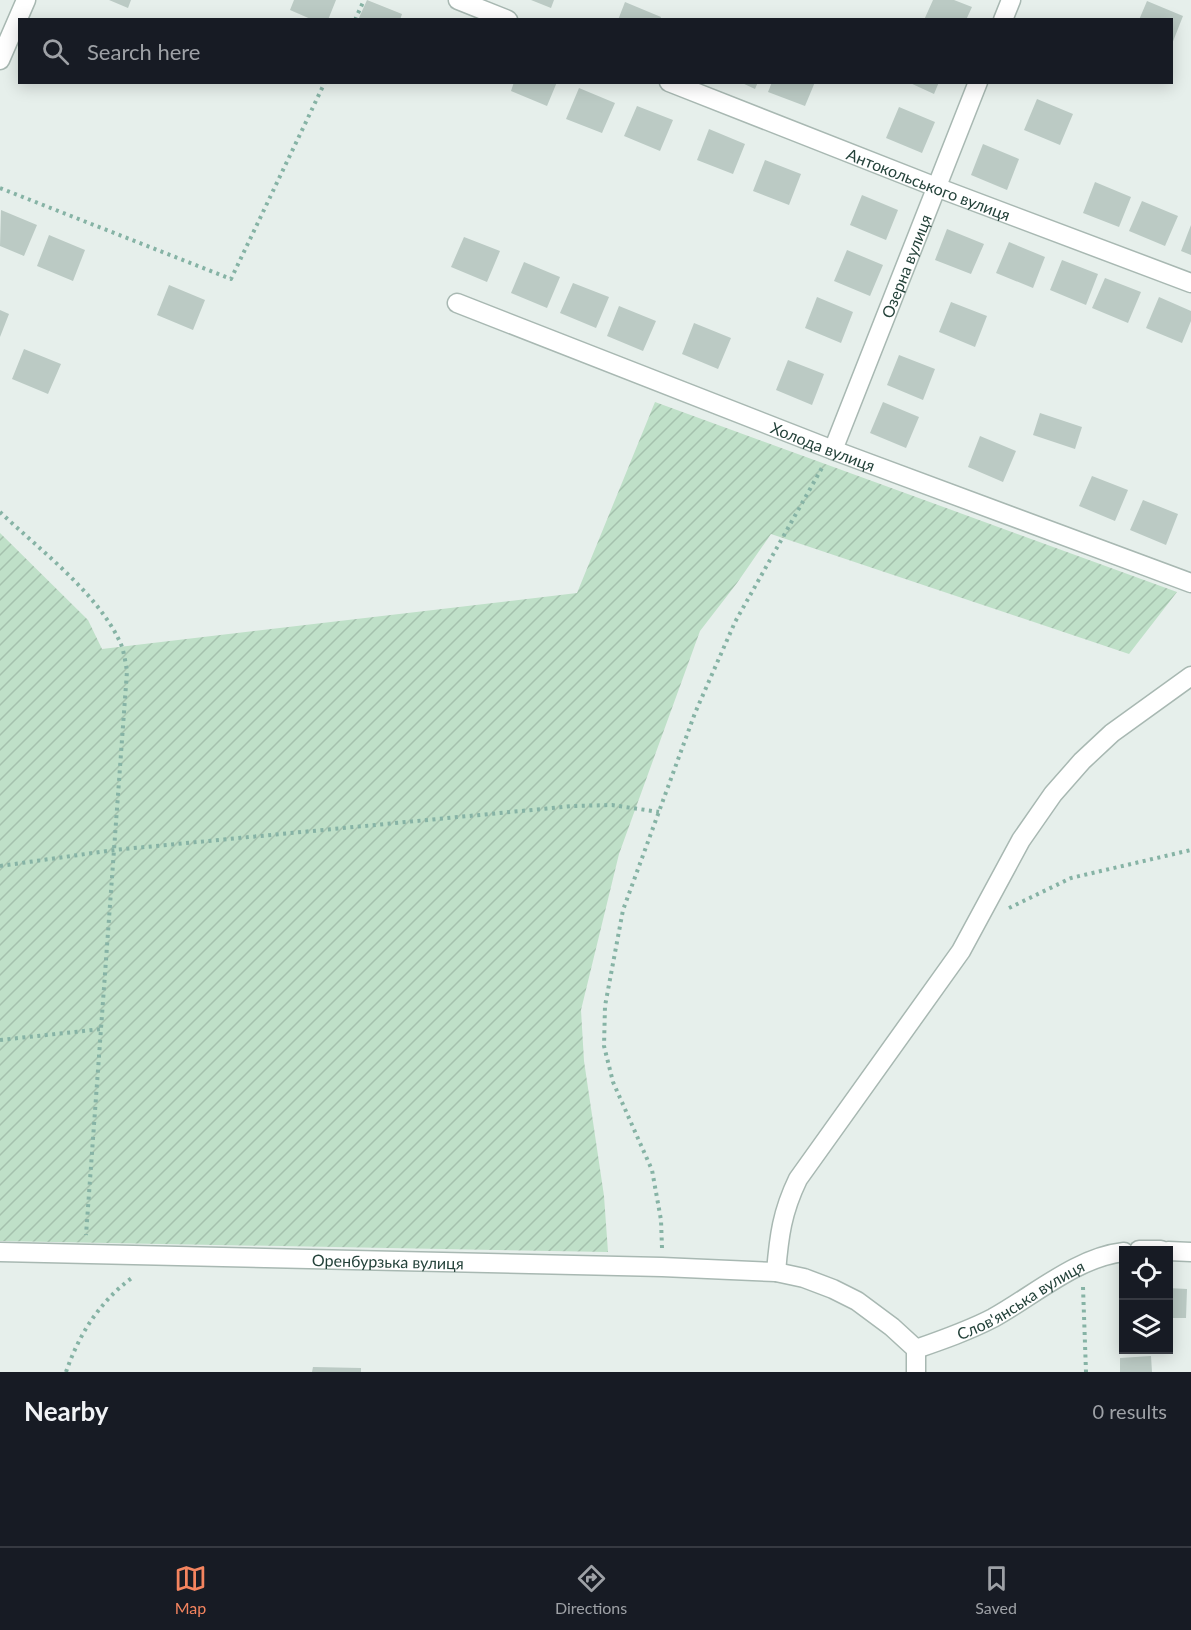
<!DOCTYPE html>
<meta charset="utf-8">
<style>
:root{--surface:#171b24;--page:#20242c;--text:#f1f3f6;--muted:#9ea1a6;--line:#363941;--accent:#f4845f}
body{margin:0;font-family:Lato,sans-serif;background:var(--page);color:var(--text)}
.controls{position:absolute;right:18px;bottom:18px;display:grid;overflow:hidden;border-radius:0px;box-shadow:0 3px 15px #0003}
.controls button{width:54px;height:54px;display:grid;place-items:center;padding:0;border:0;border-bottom:2px solid var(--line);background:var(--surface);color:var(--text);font:30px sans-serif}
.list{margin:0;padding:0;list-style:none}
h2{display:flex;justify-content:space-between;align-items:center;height:78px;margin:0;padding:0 24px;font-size:26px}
h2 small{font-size:20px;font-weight:400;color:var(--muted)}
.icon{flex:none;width:33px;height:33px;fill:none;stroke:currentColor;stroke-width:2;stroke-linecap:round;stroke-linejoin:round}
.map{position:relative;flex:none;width:1191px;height:1372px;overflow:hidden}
.search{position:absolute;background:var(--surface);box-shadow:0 3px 15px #0003;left:18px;right:18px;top:18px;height:66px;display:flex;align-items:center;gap:15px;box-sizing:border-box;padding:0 21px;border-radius:0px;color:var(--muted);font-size:22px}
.sheet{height:174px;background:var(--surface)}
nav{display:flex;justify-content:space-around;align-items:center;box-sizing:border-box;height:84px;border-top:2px solid var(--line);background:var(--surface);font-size:16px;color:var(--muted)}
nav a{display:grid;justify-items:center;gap:3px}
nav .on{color:var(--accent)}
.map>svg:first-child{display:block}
</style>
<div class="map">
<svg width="1191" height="1372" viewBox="0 0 1191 1372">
<defs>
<pattern id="garden-furrows" width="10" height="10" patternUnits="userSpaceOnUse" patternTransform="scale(1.5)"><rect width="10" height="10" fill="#bfe0c8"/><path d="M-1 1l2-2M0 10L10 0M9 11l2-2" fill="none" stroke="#a4c1ad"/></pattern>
</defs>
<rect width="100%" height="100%" fill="#e6efeb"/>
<path fill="url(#garden-furrows)" d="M655,402L1177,592L1129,654L771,534L737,583L700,631L619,854L581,1010L584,1061L604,1196L608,1252L0,1241V533L88,620L102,649L577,593Z"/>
<path fill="#bbcac4" d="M109,0H131L128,8Z
M294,0H336L328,20H313L290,10Z
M367,0L402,14L400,20H358Z
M531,0H554L551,8Z
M933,0H954L972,7L966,20H924Z
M1147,1L1183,16L1172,44V20H1139Z
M625,2L661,17L660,20H618Z
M514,82H557L547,106L511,91Z
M740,82H758L755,89Z
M772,82H815L805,106L768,92Z
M908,82H939L934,94Z
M579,88L615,103L602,133L566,119Z
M1037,99L1073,114L1060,145L1024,130Z
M637,106L673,120L660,151L624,136Z
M899,107L935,122L922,153L886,138Z
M709,129L745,144L733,174L697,160Z
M983,144L1019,159L1007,190L971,175Z
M765,160L801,174L789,205L753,191Z
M1095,182L1131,197L1119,227L1083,213Z
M862,195L898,210L886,240L850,225Z
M1142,201L1178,216L1165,246L1129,231Z
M1,210L37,225L24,256L0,246Z
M1191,225V255L1181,251Z
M947,229L984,244L971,274L935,260Z
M49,235L85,250L73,281L37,266Z
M464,237L500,251L487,282L451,267Z
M1009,242L1045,257L1033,288L996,273Z
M847,250L883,265L870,296L834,281Z
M1062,260L1098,274L1086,305L1050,290Z
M524,262L560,277L547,308L511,293Z
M1105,278L1141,292L1128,323L1092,308Z
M573,283L609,297L596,328L560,313Z
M169,285L205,300L193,330L157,315Z
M817,297L853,312L841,343L805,328Z
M1159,297L1191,311V321L1182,343L1146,328Z
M951,302L987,316L975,347L939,332Z
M619,306L656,321L643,351L607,336Z
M0,310L9,314L0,337Z
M694,323L731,338L718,369L682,354Z
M24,349L61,364L48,394L12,379Z
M899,355L935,369L923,400L887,385Z
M788,360L824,374L812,405L776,390Z
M883,402L919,417L906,448L870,433Z
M1040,413L1082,427L1075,449L1033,435Z
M980,436L1016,451L1003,482L968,467Z
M1092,476L1128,490L1115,521L1079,506Z
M1143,500L1178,514L1166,545L1130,530Z
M1168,1288L1187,1289L1186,1318H1168Z
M1151,1356L1152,1372H1120V1358Z
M313,1367L361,1368V1372H312Z"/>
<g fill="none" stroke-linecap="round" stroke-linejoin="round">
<g stroke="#a8b8b2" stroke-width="21">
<g id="minor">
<path d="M458,0L508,20"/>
<path d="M1003,20L1011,0"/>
<path d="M0,60L26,0"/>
<path id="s1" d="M669,82L936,187L1191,283"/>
<path id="s2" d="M457,303L833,450L1191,583"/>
<path id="s3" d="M833,450L978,82"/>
<path d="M1139,1250H1161"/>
<path d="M1168,1251L1191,1252"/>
<path d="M776,1272C779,1236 782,1212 798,1179L961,951L1021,840L1053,794L1082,761L1112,733L1191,676"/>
<path id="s4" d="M916,1349C942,1340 968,1331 993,1318C1033,1296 1077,1257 1124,1252"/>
</g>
</g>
<g stroke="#a8b8b2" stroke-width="21">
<g id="tertiary">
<path id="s5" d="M0,1252L662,1267L776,1272L804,1278L833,1289L857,1301L892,1327L916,1349V1372"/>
</g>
</g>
<path stroke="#86b3a5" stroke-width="4" stroke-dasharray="3 4.5" stroke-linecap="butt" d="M355,20L364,0
M0,188L231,279L325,82
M0,512C39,549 96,592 119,640C124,649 125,661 127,671L86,1235
M0,866L114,850L573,806L612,805L659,812
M1009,908L1071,878L1191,850
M0,1040L102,1029
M662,1248L661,1220L652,1170L613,1082L604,1046L605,1006L623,910L695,713L735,622L823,466
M1083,1287L1086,1372
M66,1372C79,1334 100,1301 133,1277"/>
<use href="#minor" stroke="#fff" stroke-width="18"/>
<use href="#tertiary" stroke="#fff" stroke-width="18"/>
</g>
<g text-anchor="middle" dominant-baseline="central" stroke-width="6" stroke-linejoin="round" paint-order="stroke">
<g font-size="16" fill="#24423a" stroke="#f7fbf9">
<text stroke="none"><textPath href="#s1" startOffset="279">Антокольського вулиця</textPath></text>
<text stroke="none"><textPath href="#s3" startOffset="198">Озерна вулиця</textPath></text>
<text stroke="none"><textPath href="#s2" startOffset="393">Холода вулиця</textPath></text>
<text stroke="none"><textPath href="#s5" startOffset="388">Оренбурзька вулиця</textPath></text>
<text stroke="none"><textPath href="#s4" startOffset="116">Слов'янська вулиця</textPath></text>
</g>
</g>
</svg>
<div class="controls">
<button><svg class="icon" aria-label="locate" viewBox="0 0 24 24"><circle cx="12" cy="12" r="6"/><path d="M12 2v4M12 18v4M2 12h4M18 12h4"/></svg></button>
<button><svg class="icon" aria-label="layers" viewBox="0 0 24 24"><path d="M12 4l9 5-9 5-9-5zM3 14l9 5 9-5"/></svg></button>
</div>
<div class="search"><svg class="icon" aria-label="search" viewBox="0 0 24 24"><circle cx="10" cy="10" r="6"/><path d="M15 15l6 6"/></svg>Search here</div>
</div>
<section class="sheet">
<h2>Nearby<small>0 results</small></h2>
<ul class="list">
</ul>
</section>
<nav>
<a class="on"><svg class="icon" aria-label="map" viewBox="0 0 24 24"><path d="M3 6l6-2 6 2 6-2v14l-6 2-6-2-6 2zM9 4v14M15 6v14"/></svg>Map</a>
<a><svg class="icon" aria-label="directions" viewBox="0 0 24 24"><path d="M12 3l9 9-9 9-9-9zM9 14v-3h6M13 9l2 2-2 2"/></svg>Directions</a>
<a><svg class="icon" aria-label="saved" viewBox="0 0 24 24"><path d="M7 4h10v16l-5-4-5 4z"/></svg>Saved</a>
</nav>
